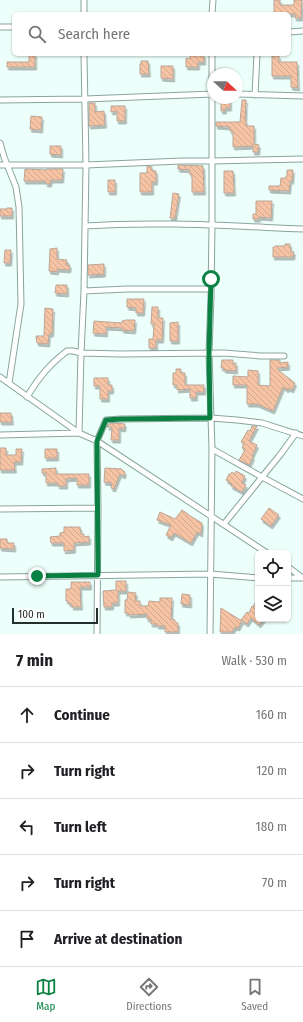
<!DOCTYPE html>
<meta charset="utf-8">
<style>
:root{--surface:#fff;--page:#f6f6f6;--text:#202124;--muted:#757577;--line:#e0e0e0;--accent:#0b8043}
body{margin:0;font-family:"Fira Sans Condensed",sans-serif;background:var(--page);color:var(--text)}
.controls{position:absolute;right:12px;bottom:12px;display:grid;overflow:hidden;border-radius:6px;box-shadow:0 1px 3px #0004}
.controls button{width:36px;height:36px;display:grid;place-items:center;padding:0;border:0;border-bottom:1px solid var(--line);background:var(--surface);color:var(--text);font:20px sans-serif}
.compass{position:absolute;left:207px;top:68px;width:36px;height:36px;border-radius:50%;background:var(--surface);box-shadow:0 1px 3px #0004;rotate:111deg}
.scale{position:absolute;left:12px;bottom:10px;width:86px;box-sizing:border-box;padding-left:4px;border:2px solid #232f2c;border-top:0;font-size:11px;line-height:14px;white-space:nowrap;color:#232f2c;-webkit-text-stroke:3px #fff;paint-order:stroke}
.stop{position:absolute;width:12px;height:12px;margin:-9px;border:3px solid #0b8043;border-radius:50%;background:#fff}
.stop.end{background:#0b8043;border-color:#fff;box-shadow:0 1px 4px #0008}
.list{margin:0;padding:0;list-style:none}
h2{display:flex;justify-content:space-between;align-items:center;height:52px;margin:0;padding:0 16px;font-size:17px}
h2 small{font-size:13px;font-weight:400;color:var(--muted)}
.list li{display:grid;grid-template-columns:26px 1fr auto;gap:12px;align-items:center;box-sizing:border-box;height:56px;padding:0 16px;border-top:1px solid var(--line)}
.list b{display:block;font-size:15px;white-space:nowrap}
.list em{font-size:13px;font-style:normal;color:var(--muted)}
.icon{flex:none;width:22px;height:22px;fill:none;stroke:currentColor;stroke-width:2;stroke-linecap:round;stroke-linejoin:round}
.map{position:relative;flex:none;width:303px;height:634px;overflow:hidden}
.search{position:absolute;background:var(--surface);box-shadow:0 1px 3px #0004;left:12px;right:12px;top:12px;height:44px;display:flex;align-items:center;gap:10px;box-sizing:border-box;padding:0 14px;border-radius:6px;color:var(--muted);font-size:15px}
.sheet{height:332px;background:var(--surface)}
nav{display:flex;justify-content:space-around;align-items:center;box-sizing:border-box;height:56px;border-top:1px solid var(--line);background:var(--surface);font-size:11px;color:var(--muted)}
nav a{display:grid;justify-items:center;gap:2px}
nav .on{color:var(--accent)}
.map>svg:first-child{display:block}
</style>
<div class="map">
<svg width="303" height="634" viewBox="0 0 303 634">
<defs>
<pattern id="building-back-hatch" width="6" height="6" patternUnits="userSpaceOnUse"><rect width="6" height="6" fill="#f6c4a4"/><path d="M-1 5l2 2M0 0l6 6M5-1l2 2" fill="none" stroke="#d3a98d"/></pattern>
<filter id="shadow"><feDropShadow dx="1.5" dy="3" stdDeviation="0" flood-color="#0004"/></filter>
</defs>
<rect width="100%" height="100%" fill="#edfffa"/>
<path fill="url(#building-back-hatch)" stroke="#bba596" filter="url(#shadow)" d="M274,0H280V5H294V0H302L301,18H295V14H274Z
M29,54H35V67H7V62H29Z
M190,54L204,55V62H198V67H186V58L190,59Z
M272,56H279V62H297L298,88L291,87V76H272Z
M141,61H148L149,74H140V64H141Z
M161,66H173V79L161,78Z
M230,100V108H225V111H221V101Z
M242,100H246L245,121H246V126H254V144L259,145L258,152H253V146L233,147V131H230V127L216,126V122H240Z
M89,103H95V112L104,111L105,125L89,126Z
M111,106H125V121H117V111L111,112Z
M31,116L42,117L41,130L30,129Z
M50,146H61V155L50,154Z
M178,165L203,166L204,192H192V175H190V170L178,169Z
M147,166L152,167V171H156V182H152V192H140V173H147Z
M25,169L47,170V169H63L62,180H51L50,184H46V181H24Z
M287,170H293L292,181H290L289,191L269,190V186H280L281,178H286V176H287Z
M224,171H233L234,193H224Z
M108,180H115V192H108Z
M173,193L179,194L175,218H170Z
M256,201H272L271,218L259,217V219H253V214H256Z
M7,208H12V216H0V209H7Z
M285,244H290V248H291V252H294L293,257H273V247H275V246H285Z
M57,248V259L67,260L66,265H70L69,270L57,269V272L49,271L50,249Z
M5,250H11L10,263H4Z
M104,264V274L88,275V265Z
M56,285H67V294L55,293Z
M127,299H144L143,313H136V308L127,307Z
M152,307H158V318H163L162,340H156V348H149V339H153L154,324H151Z
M45,308L53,309L52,334H49L48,344L37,343L36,336H44Z
M126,320H135L134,331L122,330V328L106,327V334L93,333L94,321L122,323V321Z
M178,322V341H170V323Z
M222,360H233V364L236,363V371L224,370V368H221Z
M270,360H280V363L288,362V367L277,368L279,370H278L295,383L292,390L288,388L287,390L283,387L273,411L257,404H247V385H233V376L248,377V370L258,371V385L270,386Z
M176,369H181V373H185V385H204V392H196V398H190V389L177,390V385H173V373H176Z
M94,378H108V385H112V391H108V399H100V386H94Z
M0,413H11L12,422H0Z
M115,423L125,424L124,429L119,428V440H111L112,427H107L109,424Z
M252,426H257L249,441L257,445L252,456L253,457L249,465L239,460L245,450L242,448L244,444L241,442L248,430L250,431Z
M0,448H6V455H16V449H22L21,462H14L15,470H0Z
M45,449H57V458H45Z
M56,468V474H89V485H77V478L66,479V486H58V483H46V473H42V469Z
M105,468L120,469V468L125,472L124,476L120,474L114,489L111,488L112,483L104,482Z
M236,471L245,476L242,483L246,485L242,492L231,486L232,484L226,480L229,474H231L232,472L234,474Z
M269,508L279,515L271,526L261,519Z
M182,510L188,514H187L202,523L201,534L197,532L196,534L191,543L174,533L171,538L166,535L171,525L157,520L160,512L175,519Z
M64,527H80L81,534H84V537L89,536V542L74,543V550L64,551V543H51L50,537L60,536V533L64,532Z
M0,539H7V543H14V549L0,548Z
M116,581H126V591H118V603H112V607H104L103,591L116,590Z
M71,582H90V587H80L81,607H72V604H69L68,601H66V589H71Z
M128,592L136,593L135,601H140V606H148L149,601L160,602V598H172L171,619L175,620V622L178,623V632H165V626H157V624H151V619H147V614L129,615V613H125V600H127Z
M182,594L190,595V605L181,604Z
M258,597V619H264L259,625L251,618L247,624L241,620L247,612L249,613L252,606L253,607Z
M221,608L242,621L238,628L235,627L232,632H220Z"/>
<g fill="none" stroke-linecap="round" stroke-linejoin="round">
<g stroke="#89a59e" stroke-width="7">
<path id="street" d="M84,0V14
M212,14L213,0
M0,27H14
M289,32L303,31
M237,94L303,96
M255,95L257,54
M0,100L85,99L213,94
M0,143L4,157L16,187L19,207L21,304L9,383
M0,165H86L182,161H212L303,159
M85,226C157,221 230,226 303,229
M84,291L127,289H211
M0,377L79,433L97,441L267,553
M27,397C39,377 49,365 67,351H73L81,353L120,354L224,353L261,356H284
M296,433L280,455L262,477L303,499
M0,435L79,433L81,353L84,291L86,165L84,54
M212,449L262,477L224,524
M0,509L98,508
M288,567L303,578
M0,577L211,574L258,578
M288,578H302
M97,634L98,508L97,441L106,420L121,419L211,418L237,420L262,423L303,436
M210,634L212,449L209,353L211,297L212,225V54"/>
</g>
<use href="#street" stroke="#fff" stroke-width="5"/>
</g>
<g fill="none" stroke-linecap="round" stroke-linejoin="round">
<path stroke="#0b8043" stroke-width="5" d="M37,576L98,575L97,441L106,420L121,419L210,418L209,353L211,279"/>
</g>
</svg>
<div class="controls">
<button><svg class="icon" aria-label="locate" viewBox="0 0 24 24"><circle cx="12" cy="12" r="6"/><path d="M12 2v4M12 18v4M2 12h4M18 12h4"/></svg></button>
<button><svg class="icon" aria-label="layers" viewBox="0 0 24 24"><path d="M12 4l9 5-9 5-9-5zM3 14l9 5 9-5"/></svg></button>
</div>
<svg class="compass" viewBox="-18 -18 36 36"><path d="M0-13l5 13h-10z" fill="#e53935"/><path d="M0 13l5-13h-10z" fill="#757577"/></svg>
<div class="scale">100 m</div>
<div class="stop" style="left:211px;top:279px"></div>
<div class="stop end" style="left:37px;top:576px"></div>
<div class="search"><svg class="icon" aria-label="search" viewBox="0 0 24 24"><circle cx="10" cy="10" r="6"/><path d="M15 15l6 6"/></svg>Search here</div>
</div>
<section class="sheet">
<h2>7 min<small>Walk · 530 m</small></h2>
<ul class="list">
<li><svg class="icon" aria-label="ahead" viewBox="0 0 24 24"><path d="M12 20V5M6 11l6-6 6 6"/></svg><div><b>Continue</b></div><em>160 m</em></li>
<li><svg class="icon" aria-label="right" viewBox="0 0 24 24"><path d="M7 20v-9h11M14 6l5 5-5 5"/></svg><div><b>Turn right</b></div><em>120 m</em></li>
<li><svg class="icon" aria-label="left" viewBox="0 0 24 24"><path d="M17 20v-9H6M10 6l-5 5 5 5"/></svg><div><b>Turn left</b></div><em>180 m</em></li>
<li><svg class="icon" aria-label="right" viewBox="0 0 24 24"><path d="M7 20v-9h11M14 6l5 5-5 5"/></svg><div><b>Turn right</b></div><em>70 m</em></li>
<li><svg class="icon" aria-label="arrive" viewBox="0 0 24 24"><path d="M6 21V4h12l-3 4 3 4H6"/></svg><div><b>Arrive at destination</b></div></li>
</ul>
</section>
<nav>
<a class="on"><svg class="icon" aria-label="map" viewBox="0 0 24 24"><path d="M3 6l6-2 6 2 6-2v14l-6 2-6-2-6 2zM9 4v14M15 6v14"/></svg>Map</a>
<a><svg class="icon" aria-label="directions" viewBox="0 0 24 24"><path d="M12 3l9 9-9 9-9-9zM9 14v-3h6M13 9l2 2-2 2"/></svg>Directions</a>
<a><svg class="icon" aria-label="saved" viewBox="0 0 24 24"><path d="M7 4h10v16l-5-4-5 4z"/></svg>Saved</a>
</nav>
